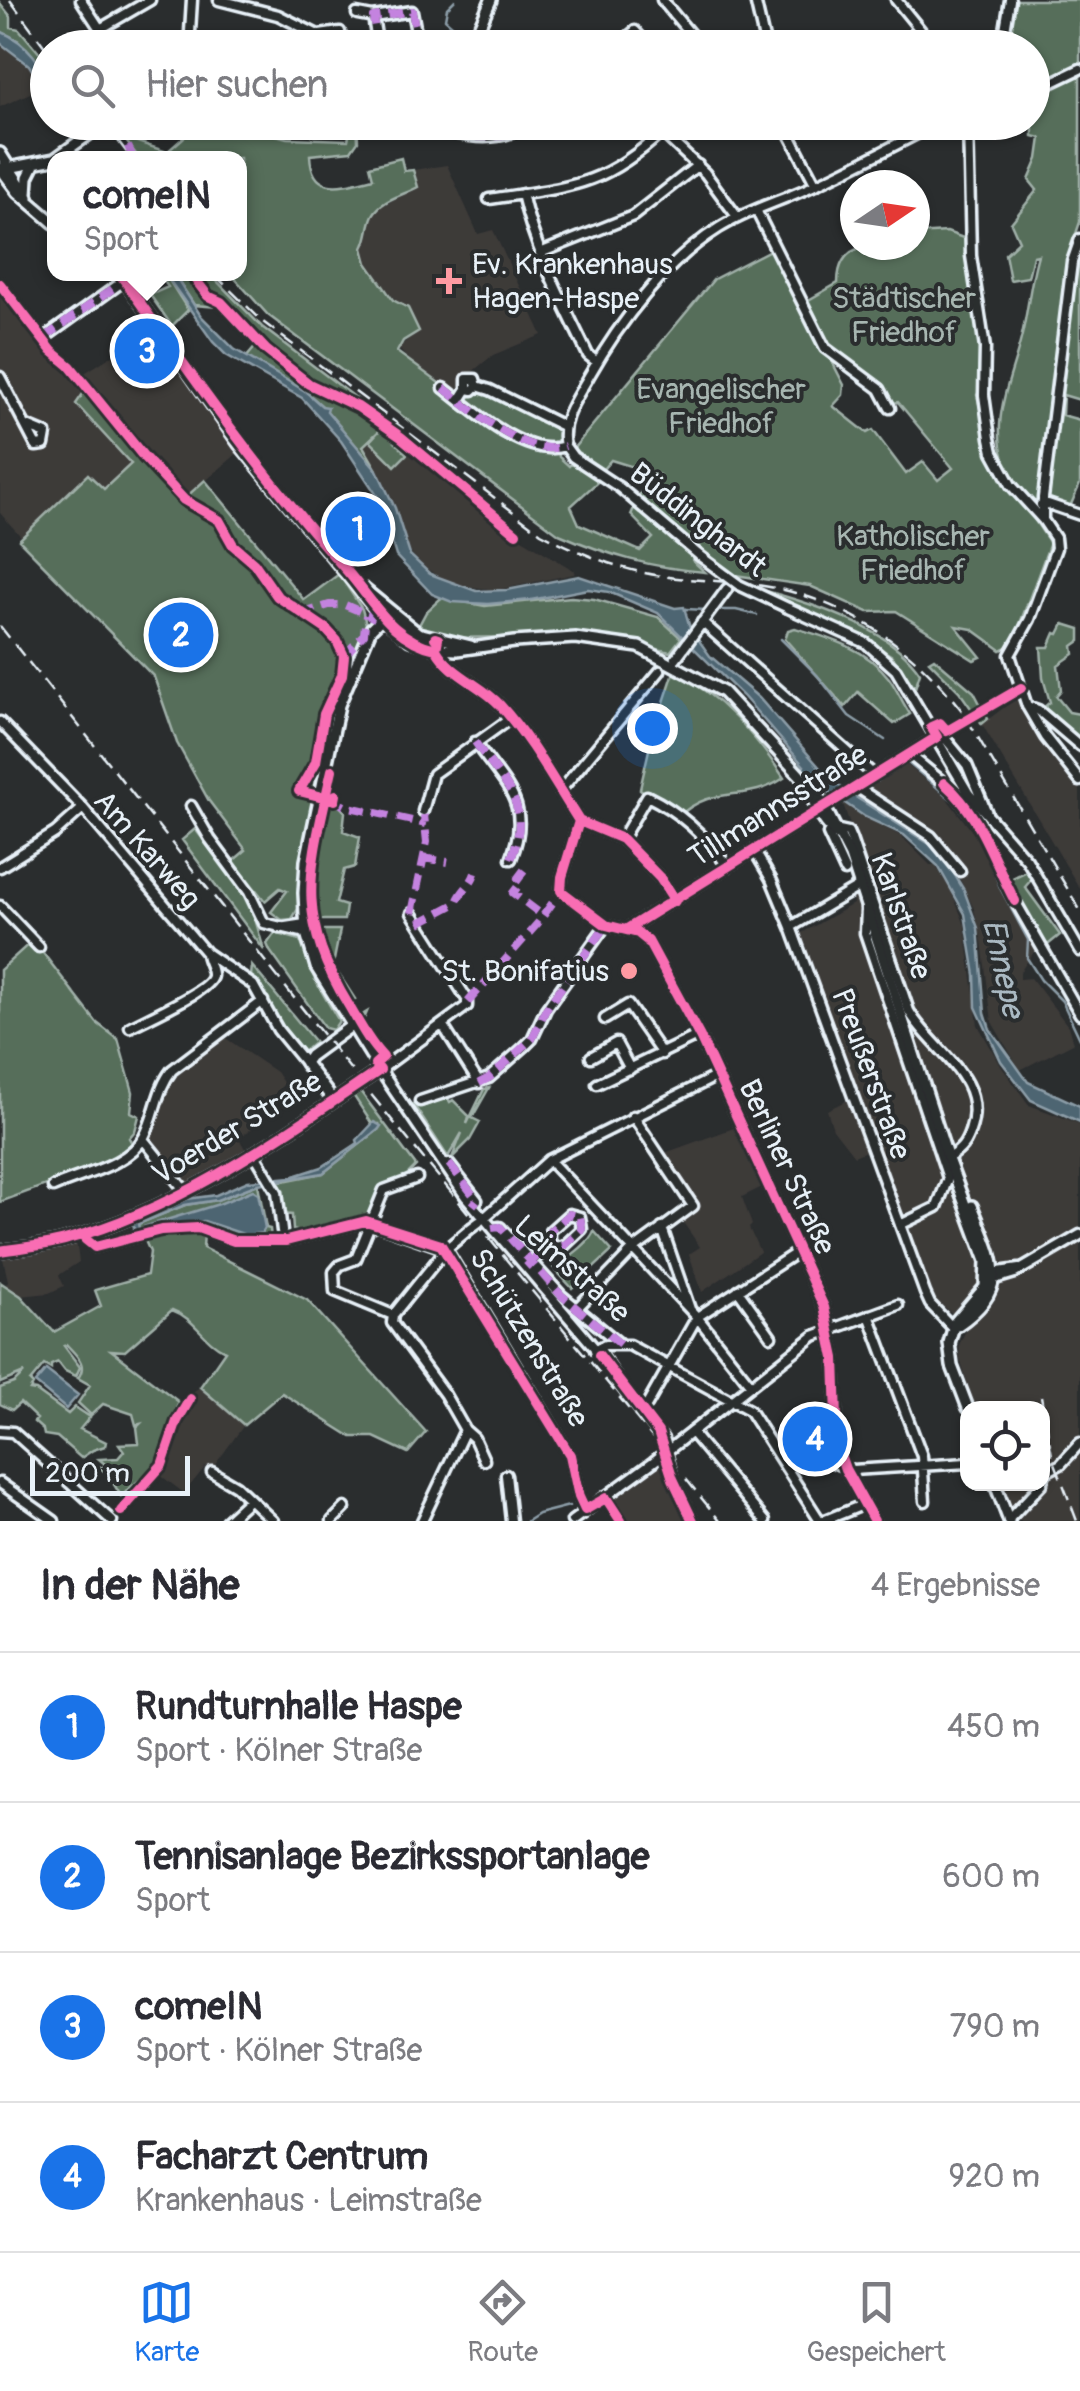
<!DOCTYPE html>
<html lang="de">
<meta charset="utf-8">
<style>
:root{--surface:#fff;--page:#f2f2f3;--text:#2b2b33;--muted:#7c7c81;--line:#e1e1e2;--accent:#1a73e8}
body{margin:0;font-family:Pangolin,sans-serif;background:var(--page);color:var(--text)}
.controls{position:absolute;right:30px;bottom:30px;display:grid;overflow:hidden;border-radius:20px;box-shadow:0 2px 8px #0004}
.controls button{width:90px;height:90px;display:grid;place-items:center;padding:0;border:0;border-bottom:2px solid var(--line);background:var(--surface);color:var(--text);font:50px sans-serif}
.compass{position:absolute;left:840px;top:170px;width:90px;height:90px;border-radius:50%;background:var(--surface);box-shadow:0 2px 8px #0004;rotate:77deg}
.scale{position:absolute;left:30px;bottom:25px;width:160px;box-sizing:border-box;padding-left:10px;border:5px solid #e8f1f8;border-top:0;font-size:28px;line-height:35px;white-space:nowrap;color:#e8f1f8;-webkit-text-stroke:8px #2a2d2e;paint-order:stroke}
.you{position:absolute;left:652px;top:728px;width:35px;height:35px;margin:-25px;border:8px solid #fff;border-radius:50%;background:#1a73e8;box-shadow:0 0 0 15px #1a73e833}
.badge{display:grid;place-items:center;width:65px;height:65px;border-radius:50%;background:var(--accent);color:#fff;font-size:32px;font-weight:700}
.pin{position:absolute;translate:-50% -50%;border:5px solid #fff;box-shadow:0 2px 10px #0006}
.popup{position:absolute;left:47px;top:151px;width:200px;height:130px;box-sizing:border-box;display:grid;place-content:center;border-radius:20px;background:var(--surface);filter:drop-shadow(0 2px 8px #0005);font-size:32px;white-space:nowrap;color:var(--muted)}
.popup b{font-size:38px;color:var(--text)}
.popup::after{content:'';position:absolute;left:50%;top:100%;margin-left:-20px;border:20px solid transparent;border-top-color:var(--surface)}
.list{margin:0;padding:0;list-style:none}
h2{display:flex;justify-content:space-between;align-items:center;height:130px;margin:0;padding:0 40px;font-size:42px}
h2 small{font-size:32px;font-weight:400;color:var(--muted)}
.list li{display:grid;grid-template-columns:65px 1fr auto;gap:30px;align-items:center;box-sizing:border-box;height:150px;padding:0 40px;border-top:2px solid var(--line)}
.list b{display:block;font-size:38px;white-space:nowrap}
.list p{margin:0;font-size:32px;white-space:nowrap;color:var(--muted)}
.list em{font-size:32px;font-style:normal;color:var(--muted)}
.icon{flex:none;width:55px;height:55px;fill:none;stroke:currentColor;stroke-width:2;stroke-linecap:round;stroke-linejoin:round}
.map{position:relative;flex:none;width:1080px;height:1521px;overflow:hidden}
.search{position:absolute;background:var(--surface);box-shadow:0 2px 8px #0004;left:30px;right:30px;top:30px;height:110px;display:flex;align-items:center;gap:25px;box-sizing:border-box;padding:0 35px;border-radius:55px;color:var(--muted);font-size:38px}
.sheet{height:730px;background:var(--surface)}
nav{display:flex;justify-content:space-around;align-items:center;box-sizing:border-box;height:140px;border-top:2px solid var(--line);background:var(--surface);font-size:28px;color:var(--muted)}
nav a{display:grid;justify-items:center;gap:5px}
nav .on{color:var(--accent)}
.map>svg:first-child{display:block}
</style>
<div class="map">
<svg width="1080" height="1521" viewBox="0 0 1080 1521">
<rect width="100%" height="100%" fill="#2a2d2e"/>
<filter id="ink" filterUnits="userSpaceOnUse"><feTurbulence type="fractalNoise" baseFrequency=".01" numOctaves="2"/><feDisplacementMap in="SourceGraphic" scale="20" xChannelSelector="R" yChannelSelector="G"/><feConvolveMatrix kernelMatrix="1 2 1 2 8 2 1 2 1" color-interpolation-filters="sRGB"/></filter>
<g filter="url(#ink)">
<path fill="#3d3a39" d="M0,44L29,66L43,87L0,107Z
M447,165L478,234L493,230L542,335L493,355L472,372L454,393L411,362L398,348L418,331L367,263L363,248L372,216L378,208L418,187L413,170Z
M0,295L46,348L83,374L151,331L239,452L179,504L110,490L84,480L25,541L0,513Z
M382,428L432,463L507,530L575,571L574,574L497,590L454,585L425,568L409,551L395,507L363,445Z
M1018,697L1042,741L1080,789V889L982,724Z
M906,764L945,796L977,838L1001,892L1006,893L1036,949L1020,972V979L1031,978L1068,1026L1073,1043L1020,1070L992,1022L982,942L974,909L957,873L962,869L947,849L920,823L886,804L867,788Z
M842,801L863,817L901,836L930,865H935L950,888L965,925L978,1025L1001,1066L1029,1105L1080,1124V1521H1016L1003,1484H1042V1408H975L960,1359L959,1345L968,1326L935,1300L878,1146L854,1156L833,1129L827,1110L858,1095L800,934L853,904L852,896L871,886Z
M221,1035L276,1072L284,1084L277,1091L285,1104L239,1138L246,1151L186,1189L146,1139L165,1082Z
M734,1128L762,1187L742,1197L752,1225L749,1228L760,1252L702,1292L689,1254L700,1247L680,1218L699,1207L662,1154Z
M76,1240L79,1262L59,1275L64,1286L49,1293L21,1296L6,1284L8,1281L2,1254Z
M200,1387L244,1425L212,1469L206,1466L184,1493L152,1469L164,1449L179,1401Z
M660,1463L688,1521H618L605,1503Z"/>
<path fill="#576e5a" stroke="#a0b0a9" stroke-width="2.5" d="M1013,0H1080V222L1067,260L1039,499L1035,502C1025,497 1020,489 1014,480C984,433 1009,387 1021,339C1028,311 1030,282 1038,255L1033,256L1028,277L1010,280L1005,254L1019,241L1011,223L1037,190L1029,180L1038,159L1041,138L1033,136L1032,48L1005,47Z
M0,3L11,17V27L19,29L47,62V75L19,41L0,31Z
M200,123H231L287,138L348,140L352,123H357L358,141L351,151L310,155C312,198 344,185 373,178L370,166L401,158L404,171L413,170L418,187C404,195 382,199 373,215C368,225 369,237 363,248L367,263L393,300L408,308L419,331L403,341L397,352L507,433L469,404L465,398C469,393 472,389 479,389C489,388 542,419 556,425L559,428L560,442L552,448L514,436L547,448L558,449L559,457L569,466L576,459L604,476L571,506L579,524L640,551L653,538L631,515L642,489L653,484L659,475L611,460L603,469L573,449L714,279L774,248L844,385L843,395L833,406L867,433L873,430L906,474L923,462L938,480L953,468L898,402L893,403L878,381L827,347L805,302L838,283C838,237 881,245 915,245V234L947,232L966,239L980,345L981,389L977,395L991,455L1050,543L1012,645L1001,650L972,629L956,626L981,657L974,660L896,611L868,612L810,586L735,575L701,553L693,561L705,572C652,568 607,555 559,534L268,315L231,274H240V158H139L123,137L167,152Z
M1080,244V400L1063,395L1062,415L1080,420V484L1069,509L1046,497Z
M159,274H165L188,310L172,326L150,295L168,287Z
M174,274H210L262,327L385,420L382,429L407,454L395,466L370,441L379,431L363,446L377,470L322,406L305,391L246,358L257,345L219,307L194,305Z
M87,388L184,499L205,480L304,600L339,574L362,609L366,624L362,642L344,684L301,870L298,909L292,919L282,920L271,912L287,891L280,888L265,901L233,861L246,850L209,801L177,743L154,677L19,540L88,474L104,489L131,464L76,404Z
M766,591C814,604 892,629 920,673L915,688L892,656L858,634L770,596Z
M571,597L594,599L658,617L681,638L670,652L604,636L441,638L418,627L426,612L441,598L485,606Z
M1064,624L1080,629V641L1073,646L1074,654L1058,665L1061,690L1056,696L1069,712L1080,714V743L1041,710L1050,702L1043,678L1041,647H1049L1055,633L1059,634Z
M795,628C830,638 866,648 889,678C897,689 902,702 910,714L894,724L858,692L845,707L785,639L788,630Z
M934,658L974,692L988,719L982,724L959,691L929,661Z
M674,672C719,694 757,737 784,778C744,805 714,782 677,818L640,789L651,741Z
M327,801L338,804L345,812L343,831L360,837L355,867L344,870L336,903L346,906L344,920H316C307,880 318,840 327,801Z
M195,829L249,898L264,950L182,840Z
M1027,871L1031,880L1025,887L1060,935L1044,948L1006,881Z
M325,930H340L333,965L355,999L351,1001L362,1015L367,1012L362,1024L324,957L317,932Z
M275,933L300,940L315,980L339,1021L333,1030L325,1028L270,951L267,944Z
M33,940L97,1023L118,1039L133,1092L131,1112L139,1116L135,1131L129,1138L132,1143L111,1161L0,1202V970Z
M252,966L315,1042L301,1054L251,976Z
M489,1088L472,1118L480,1122L470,1140L452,1158L462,1133L448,1157L413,1104L419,1102L422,1107L447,1097L450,1102L453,1100L469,1116L467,1124L484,1089Z
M360,1091L416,1166L407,1175L381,1190L369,1216L307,1234L293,1230L292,1215L282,1214L273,1183L323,1173L378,1130L379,1124H372L353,1095Z
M258,1184L266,1228L270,1229L271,1239L235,1240L202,1229L140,1233L138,1224L185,1205L217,1200Z
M173,1230L204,1232L203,1248L307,1300L426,1432L408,1453L374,1437H352L282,1393L244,1425L200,1387L225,1351C203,1341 195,1318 172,1310L125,1351L111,1350L179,1402C169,1422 167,1446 154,1465C147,1476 133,1484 124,1494L121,1496L107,1473L95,1465L103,1468L105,1464L99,1459L118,1458L124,1451L119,1444L139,1443L137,1427L140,1424L136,1425L133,1414L103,1404L91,1415L78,1403L90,1385L78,1378C88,1364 77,1356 67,1345L64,1346L80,1367L76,1376L65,1371L58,1362L51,1365V1369L44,1365L30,1382L33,1385L30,1390L36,1391L68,1414L75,1407L90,1417L80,1429L106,1442L105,1446L93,1450L81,1458L57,1437L44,1435L43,1430L34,1422L37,1419L20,1403L12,1410L0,1404V1388L14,1383L24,1373L0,1383V1282L21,1296L54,1332L101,1306L95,1290L147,1275L150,1252L143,1236Z
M594,1231L612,1251L572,1288L551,1265L554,1261L558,1265C569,1257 590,1243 594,1231Z"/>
<path fill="#4e6572" stroke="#8c9da8" stroke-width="2.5" d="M0,31C26,42 48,65 47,94L29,65L0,43Z
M165,274H174L201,316L234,349L305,391L322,406L328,407L327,411L377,470L395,508L410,555L430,574L476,591L507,590L579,576L675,608L684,607L690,628L710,656L759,698L822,770L843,789L931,845L945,859L964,890L978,928L985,1013L990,1029L1028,1082L1080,1106V1122L1031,1100L1001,1061L976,1007L975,975L965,914L938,866L904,835L865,817L806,776L802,770L804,766L743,696L658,613L609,592L588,589L531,600L488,604L452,602L432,594L396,556L378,497L341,441L302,398L226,355L213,342Z
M374,1122L381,1126L378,1130L323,1173L258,1184L217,1200L185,1205L138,1224L140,1233L134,1234V1226L129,1222L187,1199L216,1195L248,1181L291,1177L322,1167L358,1143L357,1140Z
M253,1190L258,1193L265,1228L262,1233L246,1235L204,1221L143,1227L219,1204Z
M46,1370L78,1395L66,1409L35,1383Z"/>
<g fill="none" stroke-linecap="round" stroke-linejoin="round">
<path stroke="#8c9da8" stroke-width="2.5" d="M455,0L447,8L445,19L459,31L463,41
M685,609L707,610
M715,610H736L757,615
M781,639L818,676L849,716L885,740
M908,763L953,801L977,832L1001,890L1028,940L1027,958L1041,980L1062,1001L1080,1039
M527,1521L538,1514L569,1506"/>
<g stroke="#e8f1f8" stroke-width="15">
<path id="minor" d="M81,0L100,29V42
M219,0L278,15L320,36
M662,0L702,48
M755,0L766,48
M896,0L935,48
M357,14L373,17
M100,29L150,0
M189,48L192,0
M323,48L320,35L340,32L342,48
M378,48L373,17L412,11L419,48
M444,48L450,44L457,48
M615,48L635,31L650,48
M1002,48L1010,0
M1032,92L1080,69
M429,122C449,136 487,141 510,133L517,122
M651,122L705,173L738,218
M783,122L816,185
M968,122L971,256L985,348L984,395L990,438L993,452L1011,485L1043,520
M522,194C535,251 563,303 588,355L597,362
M489,199C567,187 601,189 662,132
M756,210L825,348L880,389L890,408
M1080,239L1072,262L1043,498V520L1055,538L1056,548L1030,619L1010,655L1027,706L1045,737L1080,781
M540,253L633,216L698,165
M44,338L125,280
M0,377L36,446L44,445L46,434L27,426
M444,388C472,410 526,459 565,446
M467,389L473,390L477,386L490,390L563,426
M460,400L467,389V379H475L477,386
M565,446C559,420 577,398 589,376C619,323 666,261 719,228C749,209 785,200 817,184C858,165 899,143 940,122
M565,446L573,457L620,488L700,556
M1041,505L1048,504L1080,515
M788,608L866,643L896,670L969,794L1027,860L1080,951
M702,622L875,776
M436,649C450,675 481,684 500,705C531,739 554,782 579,821
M676,658L727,589
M1027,706L1038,710L1080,746
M0,722L83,808L206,953L253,985L278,1030L305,1063
M937,737H944L967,765L987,813
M475,742C505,786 533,803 511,859
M910,755L944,783
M856,787L931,836L960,871
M560,791L660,671
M191,806L210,839L249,892L264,923L306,933
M423,811L433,774L511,718
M579,821L562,877L561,891L606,925L638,933L648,941L700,1037L824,1307L835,1358L838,1449L845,1469L874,1521
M579,821L622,839L660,878L675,901
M831,829L828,834L845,871
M839,830L848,832L851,839L909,1011C931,1050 989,1078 970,1131C966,1143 962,1149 951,1156
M622,839L647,796C680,812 706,836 728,867
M754,850L771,879L791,927L925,1293L930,1304L953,1328
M0,867L55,833L83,808
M1015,901L1080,1014
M0,906L39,947
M866,909L865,933L948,1178L937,1207L900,1225
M412,913L467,999V1006L380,1070L466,1197L604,1359L620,1383
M791,927L860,886
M279,928L305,924
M627,929L937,737
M605,1019L628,1005L662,1054
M443,1026L479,1083
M130,1027C144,1019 210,991 212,976C213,969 206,960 206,953
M591,1057L616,1043L630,1069
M597,1084L699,1035
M420,1101L489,1078L524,1047L532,1039L546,1009L606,925
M143,1139L186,1192
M254,1153L277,1192L282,1231
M549,1160L697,1317L751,1385
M449,1164L477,1200L473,1205
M53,1187C81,1174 128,1166 144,1137C156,1115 156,1090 172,1070L263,1001
M483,1219L549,1160L717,1076
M493,1228L500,1227L561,1295L620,1344
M662,1228L690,1309
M82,1235L95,1247L161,1230L198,1228L234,1241H286L366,1221L446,1249
M446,1249L570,1455L579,1497L585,1510
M531,1263L550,1244L556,1247L565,1245L582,1229L580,1217L569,1214L550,1231V1244
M992,1273L1019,1269
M992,1277L995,1279L1015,1273L1080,1235
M738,1290L771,1336
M577,1308L633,1250L693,1206L633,1116
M393,1315L392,1323L445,1395L465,1430L422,1521
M393,1315L335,1291L334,1272L340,1265L356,1259L384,1190L417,1178
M393,1315L446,1249L471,1228
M869,1315L922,1456L925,1501
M595,1350L605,1345H629L749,1410L820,1521
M618,1382L663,1439L673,1479L693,1521
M647,1405L697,1317L799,1251
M465,1430L474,1438L484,1460
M0,1431L13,1432L112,1521
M691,1432L765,1521
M778,1451L794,1446L852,1470L968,1463
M212,1472L236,1486L273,1521
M506,1475L511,1521
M1042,1481L1046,1472L1061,1464L1080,1443
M0,1483L54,1521
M1008,1520L1042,1484
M226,1521L250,1499
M332,1521L345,1508
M572,1521L653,1462L814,1336L898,1305
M823,1521L865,1504"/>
</g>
<g stroke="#e8f1f8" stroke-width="16">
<path id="major" d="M470,48L491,0
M0,153L28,197
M56,158L106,122
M0,168L18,192L54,223
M8,168L54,159
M27,194L28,177L34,165
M120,274L239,444L381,616L410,640L436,649L457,650L514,642L575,638L639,647L723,692L819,796L850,856L948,1159L986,1261L985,1287L955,1322L949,1343L952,1366L968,1408
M364,589L418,633L471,646
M810,789C812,805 827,828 840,837
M333,1100L305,1063L310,1056L351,1026
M0,1251C23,1247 46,1246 68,1239C182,1208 283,1135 380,1070L316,967L306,933L304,893L306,861L339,705L371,629L383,617L393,615
M957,1326C1014,1287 993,1259 972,1206
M995,1484L1009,1521"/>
</g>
<use href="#minor" stroke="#2a2d2e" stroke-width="8"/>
<use href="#major" stroke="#2a2d2e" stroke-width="9"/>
<path stroke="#e8f1f8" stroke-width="2.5" stroke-dasharray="15 8" stroke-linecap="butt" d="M10,0L48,51
M104,122L131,158
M214,274L263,322L541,533C579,553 619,570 662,576C702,582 744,580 784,590C858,608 917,652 963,712L1080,910
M0,626L355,1075L656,1442
M1041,1396L1052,1455L1077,1521
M686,1479L720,1521"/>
<g stroke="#e8f1f8" stroke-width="15" stroke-linecap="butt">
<path id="minor-bridge" d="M700,556L739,585L788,608
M471,1228L479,1222"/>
</g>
<use href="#minor-bridge" stroke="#2a2d2e" stroke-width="8"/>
<path stroke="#c483df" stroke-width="8" stroke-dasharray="15 8" stroke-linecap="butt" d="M378,48L373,17L412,11L419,48
M444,48L450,44L457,48
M429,122C449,136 487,141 510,133L517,122
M128,146L133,158
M44,338L125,280
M444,388C472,410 526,459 565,446
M301,614L329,605H345L375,618
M344,656L364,634L366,615
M475,742C505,786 533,803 511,859
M331,799L345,806L426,824
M423,858L448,862
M524,870L518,878L522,881L513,893L542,915
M412,913L427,842L424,815
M419,923L457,903C460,891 471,886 475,873
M468,1002L538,923L561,891
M479,1083L489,1078L532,1039L546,1009L606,925
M449,1164L477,1200L473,1205
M492,1228L500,1227L561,1295L620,1344
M526,1267L550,1244L556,1247L565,1245L582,1229L580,1217L569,1214L550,1231V1244"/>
<g stroke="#2a2d2e" stroke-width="16">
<path id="cycleway" d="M120,274C192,377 263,477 347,571C374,602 392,640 436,649
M191,274L208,296L221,302L266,350L309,384L358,407L401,437L516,533
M0,284L52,351L70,366L144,457L184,500L219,520L233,545L254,563L277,596L326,629L337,641L344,656L342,675L324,714L316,762L299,791L335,800L336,795
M435,638L438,639L436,649C450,675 481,684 500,705C531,739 554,782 579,821
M944,783C982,816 992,859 1015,901
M579,821L562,877L561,891L606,925L638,933L648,941L700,1037L824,1307L835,1358L838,1449L845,1469L874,1521
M579,821L622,839L660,878L675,901
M627,929L937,737L931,727L940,723L947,731L1021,688
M85,1239L95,1247L161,1230L198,1228L234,1241H286L366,1221L441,1245L570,1455L579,1497L585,1510L606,1498L621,1521
M0,1251C23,1247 46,1246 68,1239C182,1208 283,1135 380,1070L375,1064L383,1057C369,1043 359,1023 349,1006C293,914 310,869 332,770
M599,1355L658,1432L673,1479L693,1521
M121,1511L162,1465L177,1421L190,1399"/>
</g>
<use href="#cycleway" stroke="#f96db3" stroke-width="10"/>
</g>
</g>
<g fill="#ff9aa2" stroke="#2a2d2e" stroke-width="4">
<path d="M444 266h10v10h10v10h-10v10h-10v-10h-10v-10h10z"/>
<circle cx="629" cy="971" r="10"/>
</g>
<g text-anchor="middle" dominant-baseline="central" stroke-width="8" stroke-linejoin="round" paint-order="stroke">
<g font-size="30" fill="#e8f1f8" stroke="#2a2d2e" text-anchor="start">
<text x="472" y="264">Ev. Krankenhaus<tspan x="472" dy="34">Hagen-Haspe</tspan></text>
<text x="609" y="971" text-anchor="end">St. Bonifatius</text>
</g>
<g font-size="30" fill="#a7b6b1" stroke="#2a2d2e">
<text x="904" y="298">Städtischer<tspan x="904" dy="34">Friedhof</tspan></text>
<text x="721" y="389">Evangelischer<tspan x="721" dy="34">Friedhof</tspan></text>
<text x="913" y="536">Katholischer<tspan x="913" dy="34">Friedhof</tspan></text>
</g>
<g font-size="30" fill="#e8f1f8" stroke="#2a2d2e">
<text transform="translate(698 520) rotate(38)">Büddinghardt</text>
<text transform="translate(778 806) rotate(-32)">Tillmannsstraße</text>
<text transform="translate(147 850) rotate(49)">Am Karweg</text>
<text transform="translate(901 916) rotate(71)">Karlstraße</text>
<text transform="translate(871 1074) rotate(70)">Preußerstraße</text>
<text transform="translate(237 1128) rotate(-31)">Voerder Straße</text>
<text transform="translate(787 1167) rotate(65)">Berliner Straße</text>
<text transform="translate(572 1269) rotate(42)">Leimstraße</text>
<text transform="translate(529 1338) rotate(59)">Schützenstraße</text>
</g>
<g font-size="32" font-style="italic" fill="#aab9c2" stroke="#2a2d2e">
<text transform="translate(1003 968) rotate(78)">Ennepe</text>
</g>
</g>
</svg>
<div class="controls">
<button><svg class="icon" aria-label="locate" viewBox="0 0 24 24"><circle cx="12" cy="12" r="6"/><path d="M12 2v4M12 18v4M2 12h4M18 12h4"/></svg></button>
</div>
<svg class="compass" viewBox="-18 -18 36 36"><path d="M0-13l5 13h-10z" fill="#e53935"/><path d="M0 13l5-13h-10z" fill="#7c7c81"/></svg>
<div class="scale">200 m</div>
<div class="you"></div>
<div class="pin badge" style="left:358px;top:529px">1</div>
<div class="pin badge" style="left:181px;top:635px">2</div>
<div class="pin badge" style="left:147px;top:351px">3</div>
<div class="popup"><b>comeIN</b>Sport</div>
<div class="pin badge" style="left:815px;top:1439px">4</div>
<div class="search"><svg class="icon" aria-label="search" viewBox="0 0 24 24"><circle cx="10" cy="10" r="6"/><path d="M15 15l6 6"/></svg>Hier suchen</div>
</div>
<section class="sheet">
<h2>In der Nähe<small>4 Ergebnisse</small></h2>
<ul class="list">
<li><span class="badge">1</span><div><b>Rundturnhalle Haspe</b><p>Sport · Kölner Straße</p></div><em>450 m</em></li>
<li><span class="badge">2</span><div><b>Tennisanlage Bezirkssportanlage</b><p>Sport</p></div><em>600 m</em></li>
<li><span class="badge">3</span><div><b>comeIN</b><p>Sport · Kölner Straße</p></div><em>790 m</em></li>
<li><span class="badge">4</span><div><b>Facharzt Centrum</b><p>Krankenhaus · Leimstraße</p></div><em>920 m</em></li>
</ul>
</section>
<nav>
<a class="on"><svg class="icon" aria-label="map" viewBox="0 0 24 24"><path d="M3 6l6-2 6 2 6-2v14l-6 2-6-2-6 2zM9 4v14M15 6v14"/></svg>Karte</a>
<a><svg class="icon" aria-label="directions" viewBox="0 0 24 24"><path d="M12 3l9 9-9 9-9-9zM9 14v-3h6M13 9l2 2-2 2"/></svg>Route</a>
<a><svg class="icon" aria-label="saved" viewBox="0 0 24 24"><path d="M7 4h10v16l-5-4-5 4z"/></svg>Gespeichert</a>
</nav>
